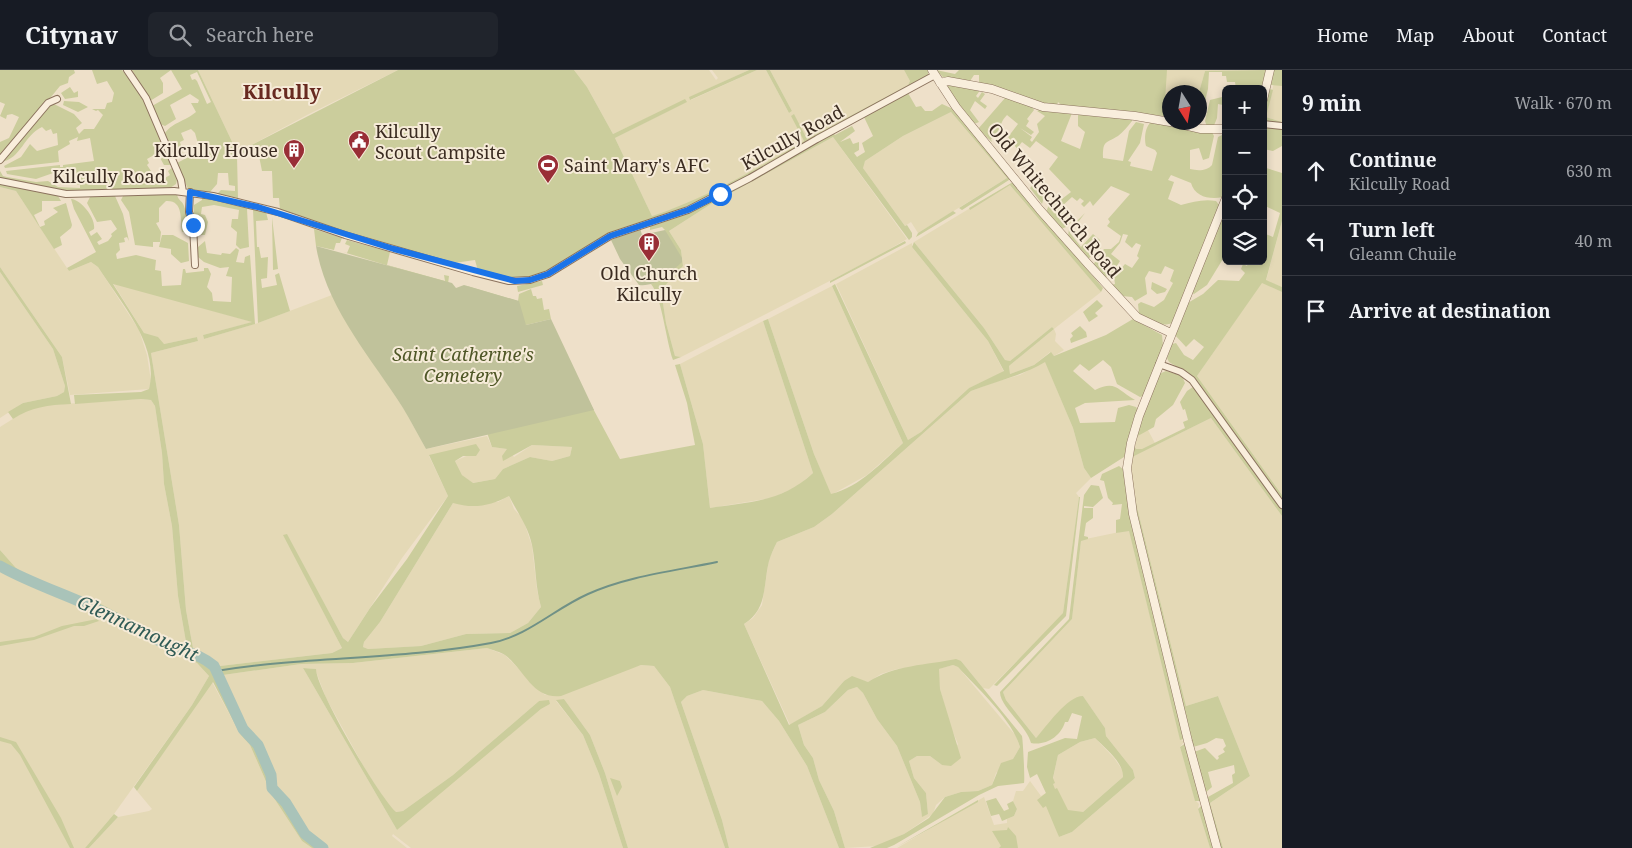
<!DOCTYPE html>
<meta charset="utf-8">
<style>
:root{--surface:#171b24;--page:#20242c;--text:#f1f3f6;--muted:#9ea1a6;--line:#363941}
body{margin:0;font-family:"Noto Serif",serif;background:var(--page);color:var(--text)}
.controls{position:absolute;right:15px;top:15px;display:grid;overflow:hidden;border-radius:8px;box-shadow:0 2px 8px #0003}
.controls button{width:45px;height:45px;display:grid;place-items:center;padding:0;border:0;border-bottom:1px solid var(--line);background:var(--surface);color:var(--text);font:25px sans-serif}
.compass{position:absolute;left:1162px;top:15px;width:45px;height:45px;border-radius:50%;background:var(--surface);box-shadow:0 2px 8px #0003;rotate:169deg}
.stop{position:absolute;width:15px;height:15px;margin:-11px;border:4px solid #1a73e8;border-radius:50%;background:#fff}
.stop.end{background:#1a73e8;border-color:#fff;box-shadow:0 1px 5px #0008}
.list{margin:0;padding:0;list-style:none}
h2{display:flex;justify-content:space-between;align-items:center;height:65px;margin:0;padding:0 20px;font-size:21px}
h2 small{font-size:16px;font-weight:400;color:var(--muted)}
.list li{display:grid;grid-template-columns:32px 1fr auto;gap:15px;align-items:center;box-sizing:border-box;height:70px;padding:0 20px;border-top:1px solid var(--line)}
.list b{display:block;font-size:19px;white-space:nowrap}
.list p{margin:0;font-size:16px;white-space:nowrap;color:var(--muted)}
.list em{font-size:16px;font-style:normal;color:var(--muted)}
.icon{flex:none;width:28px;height:28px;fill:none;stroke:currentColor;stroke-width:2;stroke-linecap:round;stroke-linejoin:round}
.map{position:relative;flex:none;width:1282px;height:778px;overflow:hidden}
header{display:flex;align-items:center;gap:30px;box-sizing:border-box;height:70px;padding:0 25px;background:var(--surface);border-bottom:1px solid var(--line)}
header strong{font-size:24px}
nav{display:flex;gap:28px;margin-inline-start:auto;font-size:18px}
.search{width:350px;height:45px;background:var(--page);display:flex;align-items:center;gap:12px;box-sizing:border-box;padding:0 18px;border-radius:8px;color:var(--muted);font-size:19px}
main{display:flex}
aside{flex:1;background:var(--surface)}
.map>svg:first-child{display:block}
</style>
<header>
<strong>Citynav</strong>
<div class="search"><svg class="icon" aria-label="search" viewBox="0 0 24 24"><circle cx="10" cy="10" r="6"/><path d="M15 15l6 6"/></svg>Search here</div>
<nav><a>Home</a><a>Map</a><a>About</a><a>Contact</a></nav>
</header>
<main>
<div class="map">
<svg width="1282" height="778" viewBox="0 0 1282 778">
<rect width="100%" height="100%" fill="#eee0c9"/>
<path fill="#e4d9b6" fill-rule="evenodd" d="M198,0H398L307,45L240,81L236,80Z
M574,0H709L716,10L718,8L712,0H749L690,27L691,30L757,0H766L789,43L792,41L770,0H904L910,11L908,15L807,69L794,45L792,46L804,71L739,109L684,135L652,146L615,68L686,32L685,30L613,64L587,17Z
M1165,0H1265L1205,1L1199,22H1170L1169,47L1162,46Z
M1282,0V52L1266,47L1276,4Z
M951,42L1007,108L918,163L911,152L905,156L863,98V95L865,91L903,66Z
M833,67L907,169L874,188L764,245L681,287L675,286L666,253L661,220L683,196L681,180L669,161L711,134Z
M1010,114L1101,222L1054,259L1056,264L1055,271L1064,280L1054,286L1050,282L1034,295L1010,304L1009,296L1054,259L1052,257L1010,291L1005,290L984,258L914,172Z
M0,117L16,121L69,201L91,192L98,197L139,260L147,285L151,311L149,319L70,325L62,287L0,197Z
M1282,151V217L1266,211Z
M912,173V177L988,271L1004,302L969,318L921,362L908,370L836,214Z
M0,202L53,279L65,316L64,322L57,326L23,333L0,348Z
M1262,212L1282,222V425L1197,306Z
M113,213L253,252L203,265L204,269L258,253L332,225L363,278L404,339L426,379L487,366L492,377L507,379L514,387L532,375L572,377L570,386L552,391L530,387L503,399L495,409L472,413L462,405L455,391L480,380L429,386L448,426L402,488L348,572L343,568L287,465H284L342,578L332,583L220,596L193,578L186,540L179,455L151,283L198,271L197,267L164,274L144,263Z
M832,216L903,373L867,405L831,425L814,384L768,249Z
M763,251L813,403L798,416L772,428L710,438L703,374L680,294Z
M1045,291L1073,358L1084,398L1091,408L1076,423L1079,427L1076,449L1063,543L1060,548L989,619L983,618L961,591L897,599L881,604L868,612L861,610L844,611L822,636L790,655L744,554L753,548L762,535L769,489L777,472L814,457L832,444L971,321L995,312L1020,305Z
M141,329L151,330L155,336L162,383L164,414L172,456L178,526L186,572L182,575L142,558L101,534L31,508L16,498L0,480V357L27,340L48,335Z
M1211,348L1282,446V778H1223L1210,733L1250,706L1218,626L1186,636L1136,433L1131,402L1132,387L1142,349L1156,375Z
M509,426L514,439L523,449L532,476L537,520L541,537L528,553L510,563L466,564L421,576L368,579L363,577L364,572L380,552L453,433L498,432Z
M1129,460L1180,669L1184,672L1180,677L1195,730L1199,734L1198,739L1210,778H897L984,727L994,755L1007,753V749L1014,746L1017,739L1013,731L1016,721H1023L1030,711L1041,726L1046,723L1042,714L1053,709L1058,685L1080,672L1095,668L1114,688L1123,701V707L1083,742H1073L1054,751L1059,767L1072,762L1135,708L1133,700L1106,666L1105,658L1083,626L1053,649L1036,668L1006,630L1003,622L1072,549L1081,470Z
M0,500L21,512L114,549L197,593L209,606L192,635L114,744L85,778H0Z
M487,578L505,585L545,625L641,595L654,596L670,617L725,778H628L605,703L590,665L564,629L556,631L583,665L599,704L623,778H411L393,764L392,766L407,778H328L308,762L277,720L273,704L260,676L245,658L221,608L223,605L301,594L353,593ZM303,598L315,599L326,628L365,699L388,735L395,742L403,741L453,705L539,631L550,634L541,639L429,731L397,760Z
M953,595L958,597L1016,666L1020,677L1013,689L996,703L992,715L978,721L961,722L945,727L936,735L933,744L904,764L878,776L845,778L834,741L819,710L813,688L804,675L798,655L825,642L848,620L857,617L863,623L877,649L897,676L920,732L922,746L928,744L926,723L914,708L909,691L917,686H930L942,695L958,674L949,653L940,619L938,599Z
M212,612L240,664L250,675L272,725L302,771L312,778H89L118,747L149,741L152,739L137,721Z
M703,620L762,631L779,651L807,696L839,778H729L722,750L681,632L687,626Z"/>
<path fill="#cbcd9c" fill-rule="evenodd" d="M0,0H74L75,3L69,7L68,13L60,16L0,89V72L9,68L19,47L12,44L7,45L6,49L0,46L5,34L0,32Z
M92,0H122L142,27L171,95H164L159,86L156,87L154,85L147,89L149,93L147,95L155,107L149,111L153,115L170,105L168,101L173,97L177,110L176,114L170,118L67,122L0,109V101L3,106L7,107L36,112L48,111L58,117L80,118V115L72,114V110H77L76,99H56V102L36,109L7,104L6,101L60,95V97H63V95L94,91L90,68L77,71L78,67L69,71L70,74L58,81L59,92L5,98L4,96L21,87L30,74L37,81L58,75L57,63L53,64L51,59L46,61L42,57C24,65 21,89 1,92L49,34H54L74,44L82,53L76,58L79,64L84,59H94L103,45L98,40L96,41L92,39H105L107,33L112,32L114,23L107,11L97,14Z
M132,0H198L236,80L240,81L398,0H574L587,17L613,64L685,29L687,32L615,68L652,146C706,128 755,100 804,71L791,46L794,44L807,69L908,15L910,11L904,0H928V5L734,115L678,140L608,165L552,200L531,208L508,209L478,201L475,190L454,193L345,163L280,140L279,128H273L272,101H262L257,76L237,86L238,128L217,124L221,120L235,121V116L229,115L228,103H218L217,114L210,122L188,119L177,93L200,81L195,63L191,59L181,63L184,70L180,72L183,83L175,89L164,65C170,53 186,51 196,42L191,33H198L199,30L190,24L170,35L176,49L165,56L160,54L152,36L182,19L171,0L160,8L163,13V23L150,31ZM197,2L211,32L207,34L197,11L195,9L192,10L190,5Z
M749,0H757L690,30L689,27Z
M766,0H770L792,41L789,43Z
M936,0L955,4L959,0H1167L1164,46L1062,36L1058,32L1057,35L1048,36L979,13V5H974L970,11L943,7Z
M1267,0L1263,19H1236L1235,12H1227L1226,6H1222V2H1209L1208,19L1200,51L1199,22L1205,1Z
M1273,0H1282V16L1271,15Z
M947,15L981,19L976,26L978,28L982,22L985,24L980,31L987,36L985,39L975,31L970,40L979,52L974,54L948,20Z
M70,17L74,23L78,21V27L65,29L61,23Z
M1270,19L1273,20L1266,47L1282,52V54L1263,51V41Z
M994,22L1032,37L1034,40L1027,49L1029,51L1026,56L1034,62L1031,65L1020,58L1032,67L1030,70L1032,72L1039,62L1037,54L1045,46L1037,41L1039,40L1072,43L1061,71L1080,79L1085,62L1078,56V44L1132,49V51C1128,56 1123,62 1118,66C1105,74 1103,70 1103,88L1123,91L1129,61L1136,52L1144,54L1140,73L1128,91L1131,92L1130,96L1152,101L1157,83L1155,80L1146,76C1144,69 1145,57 1151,52L1212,62L1214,66L1209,88L1203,90L1199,78L1190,80V99C1198,101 1207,101 1212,95L1218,67L1222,65V61H1226V120L1223,127C1210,130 1195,127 1191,113L1171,105L1168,110L1174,112L1168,129L1181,135C1193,132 1203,129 1216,131L1220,136L1172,253C1161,258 1148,249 1139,244L1138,234L1141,232L1154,237L1164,230L1173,213L1170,211L1174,200L1165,196L1161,204L1149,201L1145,208L1147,224L1135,231L1132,227L1122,226L1111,215L1115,214L1114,207L1125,194L1132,198L1139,188L1137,186L1141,175L1136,173L1132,178L1125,172L1128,165L1123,164L1120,173L1111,184L1120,191L1111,205H1107L1106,208L1093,195L1104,179H1111L1119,172L1121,166L1107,156L1110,152L1108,149L1130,124L1111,116L1093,136L1090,131L1084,137L1081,134L1084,131L1080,128L1077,131L1072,127L1061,137L1072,146L1073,150L1066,157L1061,159L1046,142L1051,130L1058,132L1071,122L1049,99L1058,87L1036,71L1030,78L1022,72L1018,77V80L1008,67L1018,54L1007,45C998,54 1002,61 991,69L992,72L978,59L1005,28L994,24Z
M908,23L916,37L921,36L925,41H932L942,34L953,39L1010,107L1009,110L962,140L959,138L1007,108L951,42L903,66L865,91L863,98L905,156L907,155L912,163V167L909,170L833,67L711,134L669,161L681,180L683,196L661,220L666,253L675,286L681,287L673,290C666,271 662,227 651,214L669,205L665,160L662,157L650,160V155L692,140L833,63L835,65L852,56L855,61L840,72L850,68L853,74L859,72V80L854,83L857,87L865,82L862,73L873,66L864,47Z
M1226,26V41H1222L1223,35L1218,34L1217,48L1213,58L1207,57L1205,51L1210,30Z
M64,31L79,32L88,37L78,42L63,35Z
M1263,56L1282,58V76L1273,81L1263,79Z
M1263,97L1282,103V151L1266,210L1282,217V222L1262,213L1197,306L1282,425V430L1195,308L1169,292L1167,288L1172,274L1176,273L1184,285L1193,290L1204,277L1194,269L1186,277L1175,265L1186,234L1203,224L1218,210L1239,211L1245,203L1241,199L1243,194L1247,196L1249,191H1263V163L1273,167L1280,143L1263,135Z
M1013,112L1103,218L1101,222L1010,115L970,140L969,138Z
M1035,113L1045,124L1042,134L1030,118Z
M0,114L58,126L61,131H42V141L34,145L40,157L45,155L44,151L58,142L53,138L66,133L72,155L71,158L60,167L62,175L54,179L16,121L0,117Z
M177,124C178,131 182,130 184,136C186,142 190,155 187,161L182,162C180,150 184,130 166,131L159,138V152L156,153L161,162L160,172H153V177L135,175L129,142L121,130L123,126Z
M115,126L123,144L129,171L127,167L124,168L125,172L119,173L120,180L116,184L117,189L136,185L156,190L155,200L161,201L162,216L181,215L183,199H185L186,203L204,201V198H208L211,204L207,217L212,223L213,231L231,232L232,207L226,206L229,197L220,198L204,192L198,187V177L205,171L207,183L221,185L222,183L230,184L236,178L239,180L236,192L244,193L245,187L250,185L255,254L204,269L203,265L252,252L113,214L144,263L158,267L164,274L197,267L198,271L151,283L179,455L186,540L193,578L220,596L332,583L342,578L283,465L287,464L343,568L348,572L370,538L407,489L448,426L429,385L476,374L480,380L476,386H463L455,391L462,405L473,413L495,409L503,399L530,387L552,391L570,386L572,377L532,375L503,391L502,386L507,379L492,377L485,357L590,333L620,389L695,375L687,333L675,295L680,294L703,374L710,438C750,432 782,432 813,403L763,251L768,249L814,384L831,424C860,417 882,392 903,373L832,216L835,214L908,370L921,362L969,318L1004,301L988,271L912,177L914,172L984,258L1005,290L1010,291L1052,257L1054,259L1009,296L1010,304L1034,295L1051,282L1054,286L1106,265L1133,249L1162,265L1163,276L1143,326L1140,327L1117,314L1111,297L1103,290L1089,301L1080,294L1073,301L1095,320C1116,310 1117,320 1135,330L1085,333L1075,338L1080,353L1115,352L1118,338L1129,335L1136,337L1138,340L1124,387L1091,408L1084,398L1073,358L1045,292C1022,306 996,311 971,321L832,444L814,457L777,472C774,478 771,484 769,491C763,515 768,539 744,554L789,655L822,636L844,611L852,606L868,612C894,595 927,595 956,589L961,591L1022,666C1023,671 1025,710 1024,713L998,716L979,725L894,775L887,778H870L904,764L929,748L945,727L961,722L978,721L992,715L1001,693L1013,689L1020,677C1012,649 978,619 958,597L953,595L939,599L940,619L961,688L951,696L942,695L930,686H917L909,691L914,708L926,723L928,744L922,747L920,732L897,676L877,649L863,623L857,617L848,620L825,642L798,655L804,675L813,688L819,710L834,741L845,778H839L807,696L779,651L762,631L703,620L687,626L681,632L722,750L729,778H725L670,617L654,596L641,595L561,626C532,629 525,600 505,585C501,582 492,580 487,578L353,593L301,594L223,605L221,608L245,658L260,676L273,704L277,720L308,762L328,778H312L302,771L272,725L250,675L240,664L213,612L137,721L134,717L192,635L209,606L197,593L114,549L21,512L0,500V480L16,498L31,508L101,534L171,571L182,575L186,572L178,526L172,456L164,414L162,383L155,336L151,330L141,329L75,334L74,325L141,322L149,319C160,275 120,232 98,197L91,192L69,201L67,198L96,182L74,139L71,129C82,130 96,149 94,159L89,162L91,166L97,162L102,169L97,172L99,175L108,171L112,166L111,164L117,159L111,150L97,152L87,133L90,127ZM509,426C517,442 528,456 532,475C536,495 535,515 541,537L528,553L510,563L466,564L421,576L368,579L363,577L364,572L380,552L453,433C473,439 491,436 509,426Z
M202,127L266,142L268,150L256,151L257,177H259L261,188L268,187L267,208L261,209L262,218L277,215L275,205L279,203L290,241L258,253L253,140L247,139L249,177L240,179L236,175L237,162L231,157L232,149H238L239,140L214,135L202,137L201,144L205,145L208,152L205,165H201L194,145V135L202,130Z
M953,141L956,143L916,167L918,163Z
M1085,143L1070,163L1081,177L1093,164L1100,170L1101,178L1088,189L1068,166L1069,159Z
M272,147L278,199L273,200Z
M1226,148V184L1207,215L1194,224L1191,222L1220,149Z
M314,159L342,168L340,173H336L334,180L316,176Z
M162,165H173L188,173L189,191L181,193L171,184V179L159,177Z
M347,170L390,182L387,195L445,211L444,205L449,206L448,214L343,182L347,183L350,176L345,174Z
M905,171L906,173L830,213V211Z
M0,197L62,287L71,334C48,335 31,337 13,349L8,342L23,333L57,326L64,322L65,316L53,279L0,202Z
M542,211L543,215L518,222L517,216Z
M1152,212L1167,219L1165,222L1157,224L1151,219Z
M467,216L518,231L519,224L531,219L533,226H536L537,229L542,228L544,240L549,239L551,249L526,255Z
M1097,230L1103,236L1095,243L1098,246L1089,252L1083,242Z
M1080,256L1086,262L1087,267L1071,273L1070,269L1073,266L1071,263Z
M1166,301L1182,306L1185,313L1173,335L1156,349L1154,357L1136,367L1134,376L1136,379H1142L1185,358L1183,352L1188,350L1185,339L1183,340L1180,332L1187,321L1193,317L1282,439V446L1211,348L1132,387L1131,402L1136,433L1186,636L1218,626L1250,706L1210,733L1223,778H1220L1207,730L1208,727L1233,713L1232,705L1235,703L1234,695L1208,702L1212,717L1205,723L1194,682L1205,678L1217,690L1219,688L1218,686L1225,682L1223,679L1226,676L1223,669L1216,668L1207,673L1193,677L1133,426C1126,377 1141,348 1159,304Z
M1119,396L1124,400L1185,669L1180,670L1129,461L1116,463V450L1120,449L1122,434L1112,435L1113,433L1108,428L1104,411L1100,410L1102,404Z
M1091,415L1099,416L1103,428L1093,437L1084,436V438H1093V448L1086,453L1084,466L1088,467V469L1081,471L1072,549L1003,622L1006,630L1036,668C1046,657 1067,626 1083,626L1105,658L1106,666L1133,700L1135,708L1072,762L1059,767L1046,736L1043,738L1037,730L1046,723L1037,704L1030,708L1027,697L1028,682L1065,668L1077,669L1082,646L1072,643L1068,652H1065C1061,666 1046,676 1031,673C1027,656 1000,637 1000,622L1069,549L1084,425ZM1095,668C1105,678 1124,693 1123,707L1083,742L1068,740L1057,718L1055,719L1053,714L1055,713L1053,708L1058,685L1080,672Z
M1079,427H1080L1066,546L997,616L994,615L1063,543Z
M97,549L99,551L84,556H74L34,570L0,576V572L34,567L62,556Z
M303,598L316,599C316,619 379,727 396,742L403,741L453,705L539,631L549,630L550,634L541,639L397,760Z
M564,629L590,665L605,703L628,778H623L599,704L583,665L556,630Z
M0,667L16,672L61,748L74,778H70L20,685L11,674L0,671Z
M1186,673L1201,731H1195L1180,677Z
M610,708L620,711L622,717L617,726Z
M996,728L1004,741L1009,739L1007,734L1013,731L1017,739L1014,746L1002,751L999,744L991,746L986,731Z
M978,730V732L895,778Z
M1202,735L1214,778H1210L1198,739Z
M114,744L118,747L89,778H85Z
M1008,757L1016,766L1018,778H999L1001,776L992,761L1007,760Z"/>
<path fill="#c0c29b" d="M640,158L642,165L665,160L682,188V192C670,203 657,217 639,215L620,189L611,170Z
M316,176L452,213L456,218L464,215L519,231L526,255L551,249L594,340L426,379C418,365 411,351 403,338C371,287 326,238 316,176Z"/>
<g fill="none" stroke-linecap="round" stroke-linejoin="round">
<path stroke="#709186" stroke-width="2" d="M216,601C307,586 400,590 491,573C528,566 554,539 588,524C628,506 674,501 717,492"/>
<path stroke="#a9c3b9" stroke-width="11" d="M0,496C32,514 68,525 101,541C123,551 144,564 166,574C183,582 199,583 214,596L243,659L258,675L271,705L272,718L286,733L305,764L323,778"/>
<g stroke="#8b725d" stroke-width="8">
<path id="minor" d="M127,0L146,28L181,110L183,122
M1263,54L1282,56
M0,90L48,33L57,29
M0,111L66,124L174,121L213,126L278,142L345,165L473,202L509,211L530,210L548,204L610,166L688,140L750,108L817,69L935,5
M190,122L189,142L193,155L195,195
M1159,294L1181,302L1192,310L1282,435"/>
</g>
<g stroke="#8b725d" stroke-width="9">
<path id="tertiary" d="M932,0L956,37L1040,140L1088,194L1137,247L1171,263
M940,13L948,11L992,19L1043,37L1135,46L1170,52
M1263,30L1270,0
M1171,52L1201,59H1226
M1217,778L1188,671L1133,444L1127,398L1131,373L1139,346L1226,128"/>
</g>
<use href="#minor" stroke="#f9eedc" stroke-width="6"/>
<use href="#tertiary" stroke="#f9eedc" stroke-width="8"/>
</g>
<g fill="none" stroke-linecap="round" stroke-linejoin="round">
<path stroke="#1a73e8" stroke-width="6" d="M193,155L189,142L190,122L258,137L394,179L515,211L530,210L548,204L610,166L688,140L720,124"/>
</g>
<defs>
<g id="civic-pin" transform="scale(1.125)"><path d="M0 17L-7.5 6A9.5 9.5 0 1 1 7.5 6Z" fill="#992e36" stroke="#f6ebd8"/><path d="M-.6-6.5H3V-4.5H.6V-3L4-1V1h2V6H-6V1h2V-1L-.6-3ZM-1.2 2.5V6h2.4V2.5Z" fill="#fff"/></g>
<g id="building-pin" transform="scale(1.125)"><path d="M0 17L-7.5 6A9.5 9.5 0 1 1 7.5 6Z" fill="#992e36" stroke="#f6ebd8"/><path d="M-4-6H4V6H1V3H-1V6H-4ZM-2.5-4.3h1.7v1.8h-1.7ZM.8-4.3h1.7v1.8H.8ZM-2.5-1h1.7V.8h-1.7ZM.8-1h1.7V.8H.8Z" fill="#fff"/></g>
<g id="stadium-pin" transform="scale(1.125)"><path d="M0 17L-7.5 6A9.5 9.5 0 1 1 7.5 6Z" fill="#992e36" stroke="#f6ebd8"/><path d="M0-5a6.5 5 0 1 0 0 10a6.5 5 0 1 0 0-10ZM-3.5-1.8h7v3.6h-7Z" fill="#fff"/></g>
</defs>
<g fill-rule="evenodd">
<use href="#civic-pin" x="359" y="71"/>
<use href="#building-pin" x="294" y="80"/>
<use href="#stadium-pin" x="548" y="95"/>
<use href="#building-pin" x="649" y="173"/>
</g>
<g text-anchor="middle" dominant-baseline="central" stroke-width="4" stroke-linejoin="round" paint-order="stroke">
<g font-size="18" fill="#3b2c21" stroke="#f6ebd8" text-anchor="start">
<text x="375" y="61">Kilcully<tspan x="375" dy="21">Scout Campsite</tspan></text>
<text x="278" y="80" text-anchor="end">Kilcully House</text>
<text x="564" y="95">Saint Mary's AFC</text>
<text x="649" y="203" text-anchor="middle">Old Church<tspan x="649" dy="21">Kilcully</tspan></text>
</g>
<g font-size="18" fill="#3b2c21" stroke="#f6ebd8">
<text transform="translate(792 67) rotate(-29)">Kilcully Road</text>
<text x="109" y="106">Kilcully Road</text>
<text transform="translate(1055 130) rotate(50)">Old Whitechurch Road</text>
</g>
<g font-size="18" font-style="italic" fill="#4f5727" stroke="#f6ebd8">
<text x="463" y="284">Saint Catherine's<tspan x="463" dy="21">Cemetery</tspan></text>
</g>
<g font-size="19" font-style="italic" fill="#305b55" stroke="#f6ebd8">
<text transform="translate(138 558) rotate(25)">Glennamought</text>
</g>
<g font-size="20" font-weight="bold" fill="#682a20" stroke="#f6ebd8">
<text x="282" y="21">Kilcully</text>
</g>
</g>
</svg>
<div class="controls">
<button>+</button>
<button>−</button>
<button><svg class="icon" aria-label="locate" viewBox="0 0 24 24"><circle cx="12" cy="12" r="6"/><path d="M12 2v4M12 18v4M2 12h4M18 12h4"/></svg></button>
<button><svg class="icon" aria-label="layers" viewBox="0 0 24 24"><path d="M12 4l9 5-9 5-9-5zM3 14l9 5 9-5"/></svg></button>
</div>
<svg class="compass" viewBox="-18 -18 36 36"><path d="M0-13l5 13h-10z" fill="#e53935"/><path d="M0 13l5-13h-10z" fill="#9ea1a6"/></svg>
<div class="stop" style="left:720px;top:124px"></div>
<div class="stop end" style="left:193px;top:155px"></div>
</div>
<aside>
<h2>9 min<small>Walk · 670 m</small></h2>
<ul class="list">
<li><svg class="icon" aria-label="ahead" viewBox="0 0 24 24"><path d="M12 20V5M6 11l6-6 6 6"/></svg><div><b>Continue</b><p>Kilcully Road</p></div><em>630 m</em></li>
<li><svg class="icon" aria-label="left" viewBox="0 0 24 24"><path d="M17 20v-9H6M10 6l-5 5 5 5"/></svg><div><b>Turn left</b><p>Gleann Chuile</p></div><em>40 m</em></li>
<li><svg class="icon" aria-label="arrive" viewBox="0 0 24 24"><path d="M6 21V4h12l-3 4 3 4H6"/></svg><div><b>Arrive at destination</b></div></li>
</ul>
</aside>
</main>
